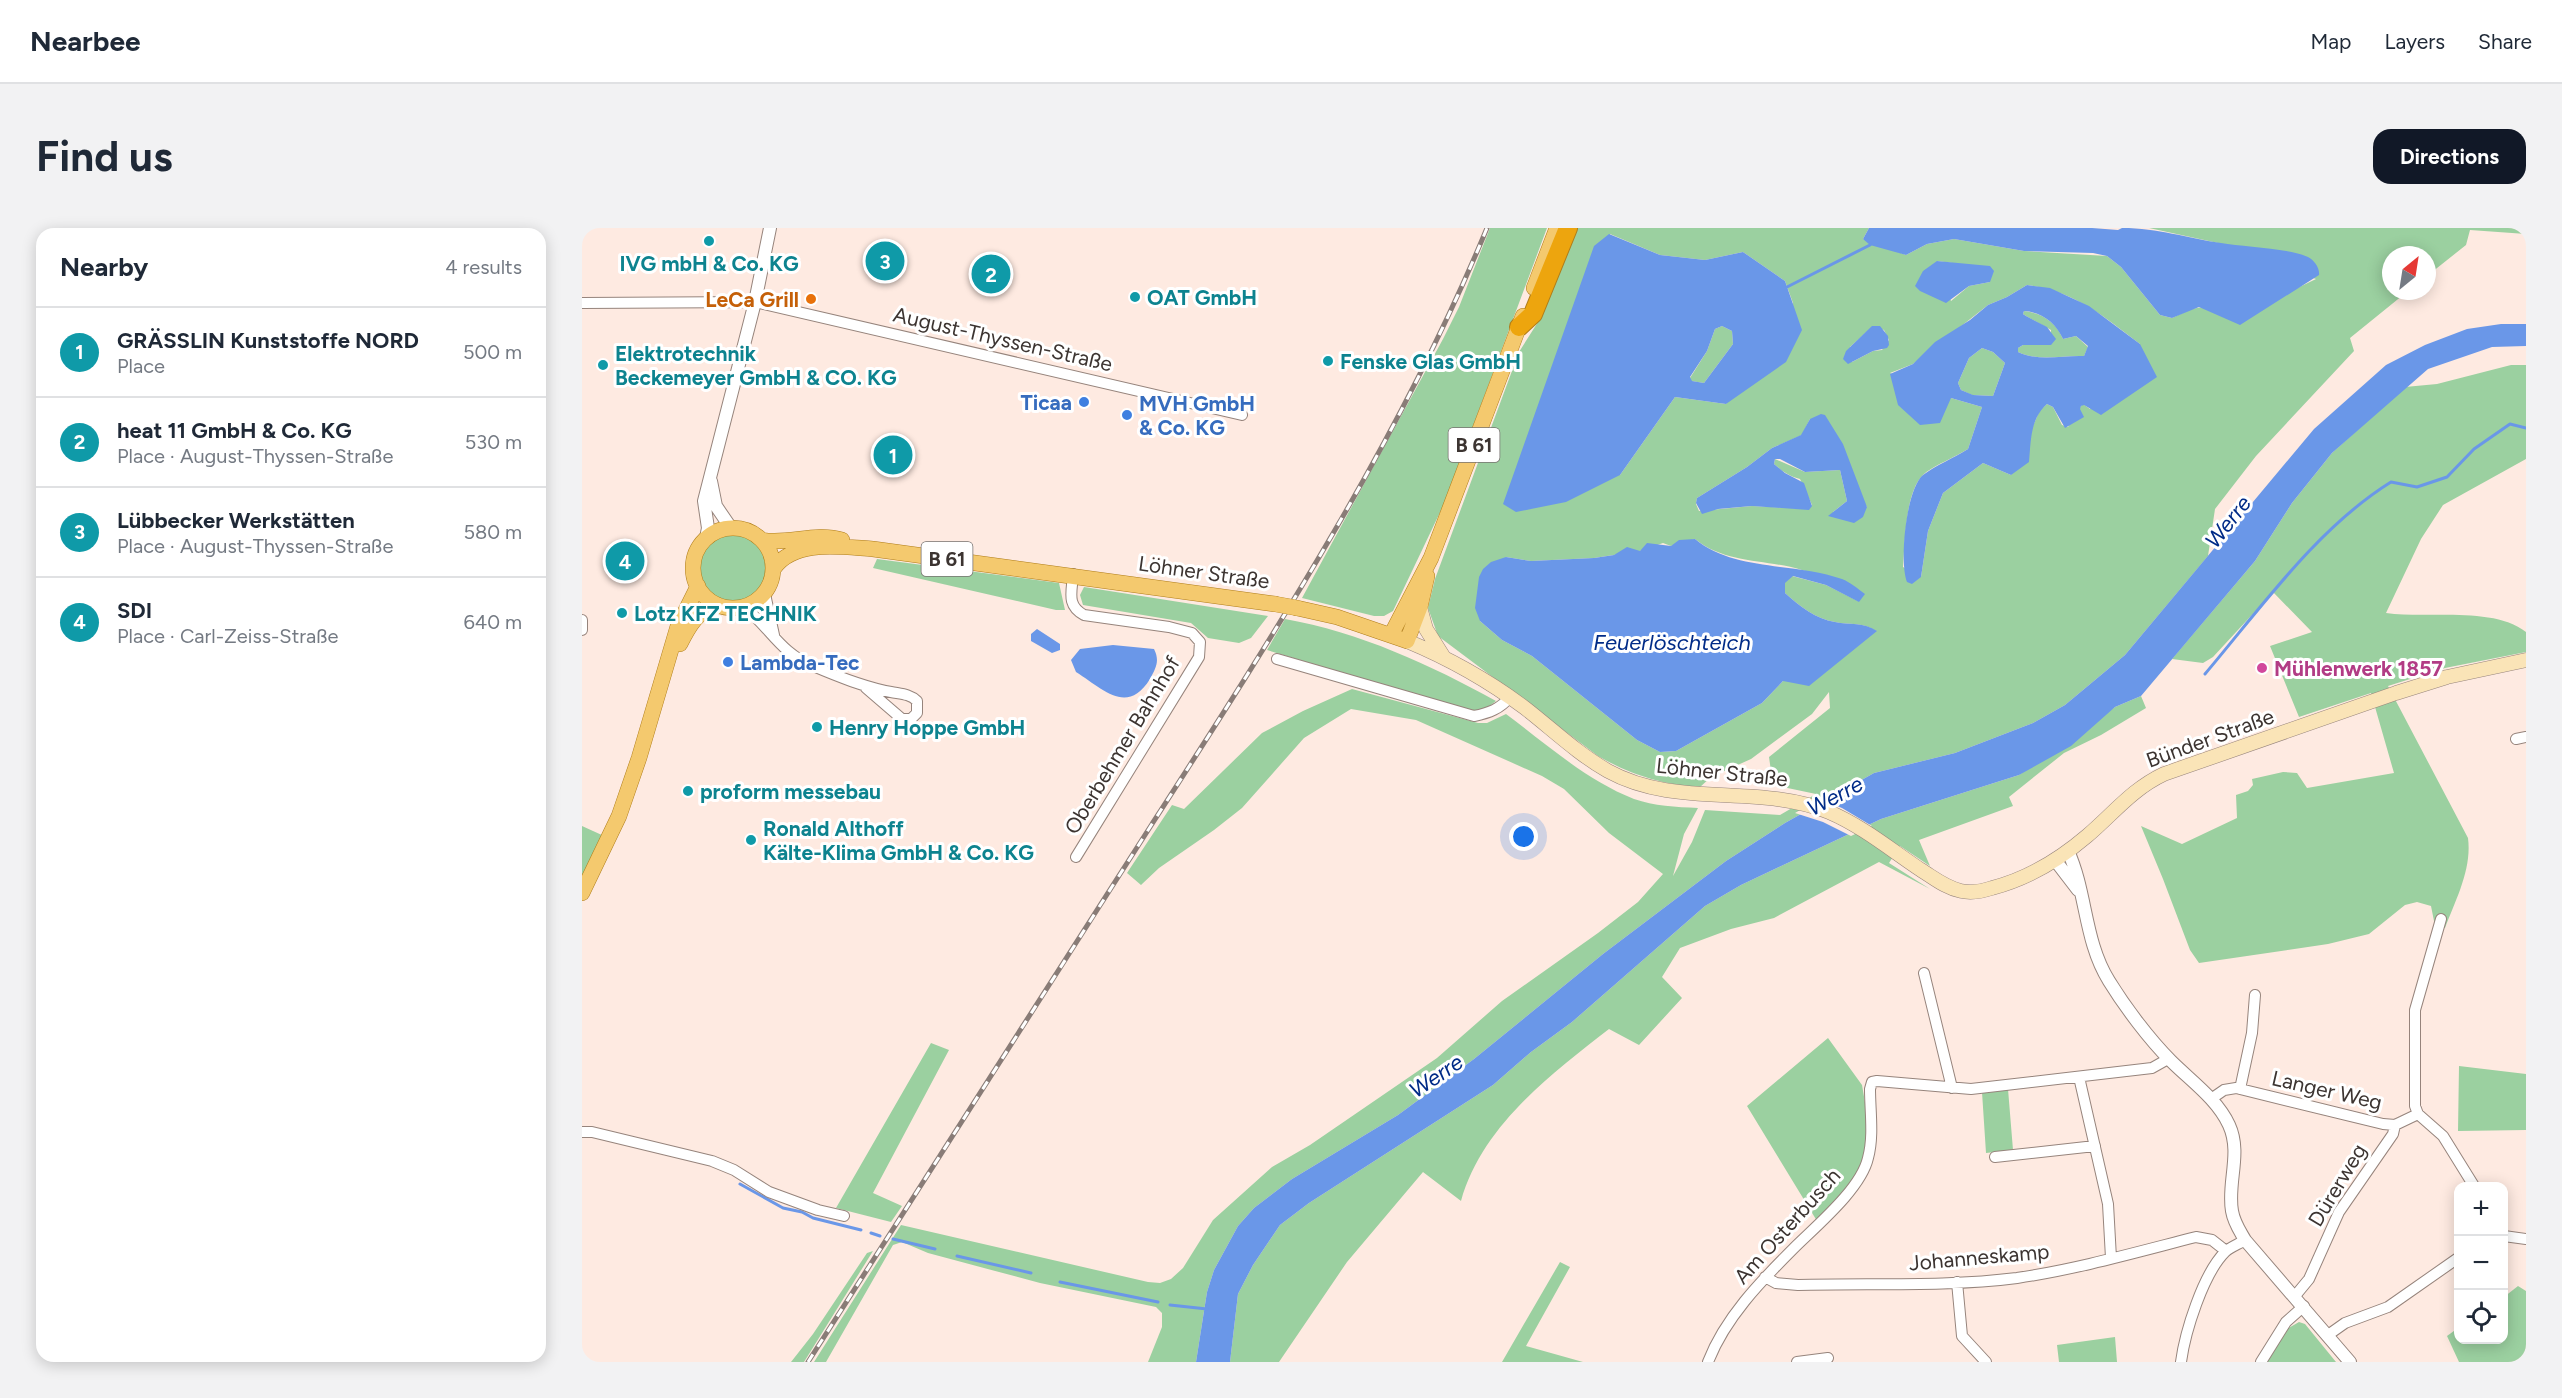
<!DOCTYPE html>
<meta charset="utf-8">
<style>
:root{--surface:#fff;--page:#f2f2f3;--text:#1f2937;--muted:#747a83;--line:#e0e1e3;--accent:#111827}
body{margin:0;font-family:Figtree,sans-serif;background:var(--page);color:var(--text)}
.controls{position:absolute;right:18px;bottom:18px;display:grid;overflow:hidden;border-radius:12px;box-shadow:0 3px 15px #0003}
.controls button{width:54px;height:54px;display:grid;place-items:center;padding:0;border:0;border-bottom:2px solid var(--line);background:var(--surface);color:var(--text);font:30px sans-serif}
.compass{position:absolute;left:1800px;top:18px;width:54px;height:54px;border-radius:50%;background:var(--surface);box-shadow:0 3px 15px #0003;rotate:30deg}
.you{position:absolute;left:942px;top:609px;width:21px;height:21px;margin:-15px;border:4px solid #fff;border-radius:50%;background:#1a73e8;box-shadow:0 0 0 9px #1a73e833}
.badge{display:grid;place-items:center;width:39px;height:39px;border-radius:50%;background:var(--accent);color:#fff;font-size:20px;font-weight:700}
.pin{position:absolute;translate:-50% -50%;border:3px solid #fff;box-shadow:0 2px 6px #0006}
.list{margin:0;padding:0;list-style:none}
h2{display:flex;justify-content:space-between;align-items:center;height:78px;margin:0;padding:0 24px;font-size:26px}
h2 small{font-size:20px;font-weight:400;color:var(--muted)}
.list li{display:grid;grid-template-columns:39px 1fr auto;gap:18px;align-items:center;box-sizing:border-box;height:90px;padding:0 24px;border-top:2px solid var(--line)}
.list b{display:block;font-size:22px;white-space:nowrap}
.list p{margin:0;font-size:20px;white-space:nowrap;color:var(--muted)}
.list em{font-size:20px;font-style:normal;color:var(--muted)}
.icon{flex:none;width:33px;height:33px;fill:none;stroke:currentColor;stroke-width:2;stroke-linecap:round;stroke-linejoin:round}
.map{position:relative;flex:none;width:1944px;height:1134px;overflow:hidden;border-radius:18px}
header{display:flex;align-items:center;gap:36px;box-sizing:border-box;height:84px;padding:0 30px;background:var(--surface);border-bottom:2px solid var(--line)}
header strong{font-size:28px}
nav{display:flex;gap:33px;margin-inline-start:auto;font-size:21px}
.intro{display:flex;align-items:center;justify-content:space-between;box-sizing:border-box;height:144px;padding:0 36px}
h1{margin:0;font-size:42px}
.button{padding:15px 27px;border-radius:18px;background:var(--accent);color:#fff;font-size:21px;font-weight:700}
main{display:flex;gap:36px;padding:0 36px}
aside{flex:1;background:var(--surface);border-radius:18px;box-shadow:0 3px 15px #0003}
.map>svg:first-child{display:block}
</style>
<header>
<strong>Nearbee</strong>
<nav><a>Map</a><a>Layers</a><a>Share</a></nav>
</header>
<div class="intro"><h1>Find us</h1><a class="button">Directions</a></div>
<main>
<aside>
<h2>Nearby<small>4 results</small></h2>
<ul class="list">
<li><span class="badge" style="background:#0f9aa8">1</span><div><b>GRÄSSLIN Kunststoffe NORD</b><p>Place</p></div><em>500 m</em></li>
<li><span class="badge" style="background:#0f9aa8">2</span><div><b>heat 11 GmbH &amp; Co. KG</b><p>Place · August-Thyssen-Straße</p></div><em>530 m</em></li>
<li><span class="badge" style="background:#0f9aa8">3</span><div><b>Lübbecker Werkstätten</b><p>Place · August-Thyssen-Straße</p></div><em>580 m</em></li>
<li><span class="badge" style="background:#0f9aa8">4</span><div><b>SDI</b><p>Place · Carl-Zeiss-Straße</p></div><em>640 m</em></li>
</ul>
</aside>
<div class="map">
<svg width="1944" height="1134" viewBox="0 0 1944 1134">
<rect width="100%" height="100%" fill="#feeae1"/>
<path fill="#9bd0a0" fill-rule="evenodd" d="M908,0H965L862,276L811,383L802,388H792L720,370L861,111L877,79Z
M992,0H1287L1281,11L1324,27L1345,16L1372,11L1442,23L1525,28L1539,39L1578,87L1590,90L1609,81L1705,65L1734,51L1636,15L1567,0H1944V6L1888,2L1884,17L1845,48V27H1809V63H1826L1768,110L1772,123L1674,228L1633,281L1626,328L1543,427L1483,477L1451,495L1373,525L1292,545L1203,595L1144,633L1021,726L892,831L816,887L710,951L672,980L656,998L632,1042L625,1064L614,1134H566L580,1099V1085L574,1079L458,1055L346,1025L320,1014L311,1017L244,1134H232L319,997L566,1054L578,1055L589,1051L601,1040L631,992L690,939L728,917L855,830L920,773L1016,705L1056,674L1081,646L1027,605L982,561L960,548L834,492L769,481L722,510L660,580L632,602L577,640L559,657L545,645L590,577L602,581L680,505L721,483L770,461L896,495H905L924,486C964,516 1004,552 1052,571C1072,578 1094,579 1116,580L1102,606L1091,648L1110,614L1123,582L1198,587L1234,566L1191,557L1187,529L1248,480L1247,464L1230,486L1169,531L1129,549L1117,560C1078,555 1051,548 1016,528L856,408L846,380L853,351L937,124L956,94ZM1028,6L1078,27L1123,32L1161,24L1203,53L1211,75L1144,176L1093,169L1038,247ZM1355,33L1386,37L1408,54L1387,58L1369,73ZM1445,57C1493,63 1521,88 1558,116L1508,181L1501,176L1499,178L1486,199L1480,197L1471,179L1465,176L1458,182L1429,247L1401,235L1361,265L1346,303L1339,349L1321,339C1323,316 1323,264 1341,247C1349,239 1375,228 1386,221L1400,179L1369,170L1308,145L1331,136L1406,77L1425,69ZM1291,98L1302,102L1307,112L1300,122L1291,123L1270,134L1268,119ZM1228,191L1285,279L1251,284L1265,273L1258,242L1223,244L1193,231L1192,236C1200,243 1207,248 1218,251L1230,277L1227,281L1170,278L1117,283L1114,276L1115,270L1165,239L1190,220L1220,207ZM1113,311C1144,336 1184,331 1220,342C1238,346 1261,364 1278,374L1244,357L1210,348L1203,354V365C1217,378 1234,391 1253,394C1267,397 1282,394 1294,403L1201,453L1180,475L1094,523L1078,524L1055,512L950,428L920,412L898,393L924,329L949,333L1012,330L1058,323L1081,315L1089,318Z
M1442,83C1460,85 1474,94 1481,111L1494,108L1506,119L1502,128C1480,127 1458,134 1436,124V120L1441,117H1469V102L1444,88L1441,86Z
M1140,98L1150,103L1151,116L1122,155L1109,153L1108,150L1125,123L1133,101Z
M1400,120L1411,124L1423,135L1411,168L1390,167L1379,162L1376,155L1387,130Z
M1929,137H1944V231L1861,277L1839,311L1804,385C1844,391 1911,378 1944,404V424L1863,440L1806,458L1886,610C1890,641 1874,671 1863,700L1853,698L1849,678L1835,674L1823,677L1787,706L1746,716L1617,735L1608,722L1581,651L1559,598L1600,616L1655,590L1654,567L1666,563L1671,557L1670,551L1701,544L1715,545L1725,560L1812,545L1789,465L1717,489L1688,418L1730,404L1691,364L1631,429L1621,435L1590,431L1673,333L1710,275L1750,225L1823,159L1855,156Z
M117 339a34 34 0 1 1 68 0a34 34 0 1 1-68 0Z
M295,331L477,355L483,382H474L291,340Z
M502,359L686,388L669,410L657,415L626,410L609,395L501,377L498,367Z
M703,391C777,404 849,437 914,473L901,483L884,482L685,422Z
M1559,468L1564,480L1519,507L1482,525L1427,569L1431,578L1337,612L1348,638L1318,618L1307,635L1348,661L1297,634L1192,690L1149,701L1098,720L1080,749L1100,770L1057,817L1027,801C968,847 900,898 879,973L841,944L765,1034L697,1134H648L656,1066L671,1037L698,997L727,975L911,857L949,824L990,794L1123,678L1159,657L1299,591L1437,547L1533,479Z
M0,598L22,608L0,648Z
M1246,810L1280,857L1285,886L1283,933L1256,973L1235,993L1165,878Z
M349,815L367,822L291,965L320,978L309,994L254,980Z
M1877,838L1944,846V902L1876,903Z
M1426,861L1431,922L1404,925L1400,864Z
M291,1023L222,1134H209L231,1106L285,1025Z
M978,1034L988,1039L944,1118L1001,1134H920Z
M1936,1058L1944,1063V1134H1877L1865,1108L1876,1100V1112H1922V1069Z
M1717,1094L1723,1096L1754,1134H1682L1703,1102Z
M1533,1109L1535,1134H1477L1475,1117Z"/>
<path fill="#6a97e8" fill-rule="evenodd" d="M1287,0H1510L1536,2L1540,0C1577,0 1604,10 1639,15C1661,19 1707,20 1726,29C1732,32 1738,40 1737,47L1658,97L1617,79L1590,90L1578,87L1539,39L1525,28L1511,25L1442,23L1372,11L1345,16L1324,27L1288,17L1281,11Z
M1027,6L1078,27L1123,32L1161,24L1203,53L1220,102L1204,134L1144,176L1093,169L1038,247L984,274L934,284L921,276L1012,18ZM1140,98L1150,103L1151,116L1122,155L1110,153L1108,149L1125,123L1133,101Z
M1355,33L1408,38L1412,43L1408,54L1387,58L1364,75L1338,63L1333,58L1341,43Z
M1445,57L1468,60L1507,78L1558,116L1575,149L1519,187L1502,177L1499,178L1498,181L1502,189L1483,200L1471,179L1465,176C1448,191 1449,213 1447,234L1429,247L1401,235L1361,265L1346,303L1339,349L1330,356L1325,354C1317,334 1324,261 1341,247C1354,237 1372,230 1386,221L1400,179L1369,170L1358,195L1338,197L1316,177L1308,146L1331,136L1353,114L1388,92L1406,77L1425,69ZM1442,83C1460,84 1474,95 1481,111L1494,108L1506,118L1502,128C1480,127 1458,134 1436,124V120L1441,117H1469L1474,111L1465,99L1444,88L1441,86ZM1400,120L1411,124L1423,135L1411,168L1391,167L1379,162L1376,155L1387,130Z
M1919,96H1944V118L1910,119L1846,141L1750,225L1710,275L1673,333L1559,468L1533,479L1489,518L1437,547L1299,591L1159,657L1123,678L990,794L949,824L911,857L727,975L698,997L671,1037L656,1066L648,1134H614L625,1064L632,1042L656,998L672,980L710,951L816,887L892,831L1021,726L1144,633L1203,595L1292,545L1373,525L1451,495L1483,477L1543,427L1732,201L1804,137L1843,117L1885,101Z
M1290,98H1298L1306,108L1307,117L1305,120L1291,123L1266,136L1261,131L1264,123Z
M1239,186L1243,187L1261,216L1285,279L1281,289L1272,295L1246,288L1265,273L1258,242L1223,244L1198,231H1193L1192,236L1203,245L1222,255L1230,278L1227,282L1170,278L1136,281L1120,286L1114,275L1115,270L1165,239L1190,220L1219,207L1228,191Z
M1113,311C1153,344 1213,334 1260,351C1268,354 1276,361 1283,366L1277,374L1244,357L1211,348L1203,355V365C1217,378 1234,391 1253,394C1268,397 1282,394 1295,403L1227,458L1201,453L1180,475L1094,523L1078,524L1055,512L950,428L920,412L898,393L893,380L897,349L901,341L909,334L924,329L949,333L1012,330L1032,327L1045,319L1058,323L1065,315L1089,318L1097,312Z
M455,401L478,416V422L470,425L449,413V406Z
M531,417L572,421C578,433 574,440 568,451C545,488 521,461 494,444L489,432L498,421Z"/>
<path fill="#feeae1" d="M1237,571L1260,580L1290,598L1269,608L1241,594L1213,585Z"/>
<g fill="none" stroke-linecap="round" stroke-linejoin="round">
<path stroke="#6a97e8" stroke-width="3" d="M1205,59L1288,17
M1623,446C1679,380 1735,300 1809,254L1835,259L1865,249L1892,221L1928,196L1944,200
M158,956L201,980L220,984L231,990L279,1002
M289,1005L298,1008
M311,1011L353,1021
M375,1028L449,1045
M478,1054L576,1074
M588,1077L625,1081"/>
<g stroke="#96847c" stroke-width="12">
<path id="minor" d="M0,75L173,74L660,187
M491,346C490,364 484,377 502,387L587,399L610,405L618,414L617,429L494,629
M183,366L192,407
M162,379C188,399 198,425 231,438C257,449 282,459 309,464C319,466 328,466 335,473V485L329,491H320L284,460
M0,392V402
M695,431L892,488C907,485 918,481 928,469
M1934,511L1944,509
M1342,745L1370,860
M1497,849L1526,976L1529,1030
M1658,861L1670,805L1673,767
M1629,871L1642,862L1654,860L1801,896L1813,897L1836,886
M1836,886L1833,878V782L1859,691
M1836,886L1861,908L1892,958
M0,904H10L130,933L152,942L187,964L236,982L262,988
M1413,929L1513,918
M1922,1008L1944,1011
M1183,1049L1194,1055L1216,1057C1288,1055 1363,1059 1435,1050C1496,1041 1555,1024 1614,1009L1630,1012L1644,1023
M1375,1054L1380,1108L1404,1134
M1713,1068L1727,1051L1757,984L1811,906L1813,897
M1746,1107L1763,1095L1806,1079L1876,1030
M1126,1134C1143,1090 1178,1054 1211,1021C1234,998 1279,961 1286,930C1292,908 1288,883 1288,861L1290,854L1295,853L1389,861L1570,840L1586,831
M1215,1134L1246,1130
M1599,1134C1603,1104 1621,1046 1643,1024C1648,1019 1657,1016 1663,1012
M1679,1134L1704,1094L1722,1078"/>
</g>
<g stroke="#96847c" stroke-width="14">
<path id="tertiary" d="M129,253L134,278L149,300
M124,310L126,300L122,273L173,74L188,0
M1486,623C1505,665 1502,713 1527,753C1543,779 1567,811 1589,833C1609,853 1635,871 1647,897C1660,925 1645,955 1650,983C1652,995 1658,1003 1663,1012L1768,1134
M1473,632L1496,662"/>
</g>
<g stroke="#96847c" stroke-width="15">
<path id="secondary" d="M838,379L844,401L861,428
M825,413C866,430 907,453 943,480C970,501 996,526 1026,543C1095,581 1176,555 1247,584C1280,598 1309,622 1339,642C1352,650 1364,660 1379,663C1389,665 1401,663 1410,660C1445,651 1478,631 1505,608C1531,586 1550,561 1582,546L1814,465L1865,449L1944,432"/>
</g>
<g stroke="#af7d1a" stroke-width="16">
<path id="primary" d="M952,60L975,0
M111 340a40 40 0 1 1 80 0a40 40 0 1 1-80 0Z
M180,312C206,317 233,304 260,312
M192,340C213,311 259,319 291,321L693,376
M715,380L755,389L825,413L838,379L845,348
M809,407L849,330L941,88
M98,416C107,398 116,382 136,377
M0,665L37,588L57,530L96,398L116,358"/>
</g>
<g stroke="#af7d1a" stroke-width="20">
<path id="motorway" d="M937,99L951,86L986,0"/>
</g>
<use href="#minor" stroke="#fff" stroke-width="10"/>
<use href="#tertiary" stroke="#fff" stroke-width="12"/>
<use href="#secondary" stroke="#fae4b7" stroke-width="14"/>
<use href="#primary" stroke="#f4c96e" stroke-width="15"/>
<use href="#motorway" stroke="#eda50e" stroke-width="18"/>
<g stroke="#897c77" stroke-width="5">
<path id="rail" d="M226,1134C341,954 456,775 570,596C693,405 818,211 905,0"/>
</g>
<use href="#rail" stroke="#fff" stroke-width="3" stroke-dasharray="9" stroke-linecap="butt"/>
<g stroke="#af7d1a" stroke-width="16" stroke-linecap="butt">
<path id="primary-bridge" d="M693,376L715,380"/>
</g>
<use href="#primary-bridge" stroke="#f4c96e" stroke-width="15"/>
</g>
<g fill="#0f9aa8" stroke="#fff" stroke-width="2">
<circle cx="127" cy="13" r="6"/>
<circle cx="553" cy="69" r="6"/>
<circle cx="746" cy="133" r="6"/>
<circle cx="21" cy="137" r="6"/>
<circle cx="40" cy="385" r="6"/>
<circle cx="235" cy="499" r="6"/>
<circle cx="106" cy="563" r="6"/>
<circle cx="169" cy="612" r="6"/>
</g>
<circle fill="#e8710a" stroke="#fff" stroke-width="2" cx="229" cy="71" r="6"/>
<g fill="#3f7fe0" stroke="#fff" stroke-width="2">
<circle cx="502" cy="174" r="6"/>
<circle cx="545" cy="187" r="6"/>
<circle cx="146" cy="434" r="6"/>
</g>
<circle fill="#d1479c" stroke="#fff" stroke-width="2" cx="1680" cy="440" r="6"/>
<g text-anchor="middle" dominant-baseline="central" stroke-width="6" stroke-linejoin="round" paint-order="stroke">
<g fill="#fff" stroke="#76716f" stroke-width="1.5">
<rect x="866.5" y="200" width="51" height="34" rx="4.5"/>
<rect x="339.5" y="314" width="51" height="34" rx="4.5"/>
</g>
<g font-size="20" font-weight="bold" fill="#3c3431">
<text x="892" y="217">B 61</text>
<text x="365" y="331">B 61</text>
</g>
<g font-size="21" font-weight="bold" fill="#0d838f" stroke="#fff" text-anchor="start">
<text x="127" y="35" text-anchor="middle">IVG mbH &amp; Co. KG</text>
<text x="565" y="69">OAT GmbH</text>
<text x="33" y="125">Elektrotechnik<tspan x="33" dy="24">Beckemeyer GmbH &amp; CO. KG</tspan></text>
<text x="758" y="133">Fenske Glas GmbH</text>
<text x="52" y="385">Lotz KFZ TECHNIK</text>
<text x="247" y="499">Henry Hoppe GmbH</text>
<text x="118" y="563">proform messebau</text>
<text x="181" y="600">Ronald Althoff<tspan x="181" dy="24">Kälte-Klima GmbH &amp; Co. KG</tspan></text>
</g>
<g font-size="21" font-weight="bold" fill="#c56008" stroke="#fff" text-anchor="end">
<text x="217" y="71">LeCa Grill</text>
</g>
<g font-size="21" fill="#3c3431" stroke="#fff">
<text transform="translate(421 111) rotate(13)">August-Thyssen-Straße</text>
<text transform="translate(622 344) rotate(8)">Löhner Straße</text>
<text transform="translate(1628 510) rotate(-20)">Bünder Straße</text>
<text transform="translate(540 517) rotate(-59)">Oberbehmer Bahnhof</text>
<text transform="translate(1140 544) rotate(6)">Löhner Straße</text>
<text transform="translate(1745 862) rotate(13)">Langer Weg</text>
<text transform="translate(1755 957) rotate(-59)">Dürerweg</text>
<text transform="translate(1205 998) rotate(-48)">Am Osterbusch</text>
<text transform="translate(1397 1029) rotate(-5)">Johanneskamp</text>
</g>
<g font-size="21" font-weight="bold" fill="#366cbe" stroke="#fff" text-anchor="start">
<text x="490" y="174" text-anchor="end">Ticaa</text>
<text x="557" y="175">MVH GmbH<tspan x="557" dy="24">&amp; Co. KG</tspan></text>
<text x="158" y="434">Lambda-Tec</text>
</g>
<g font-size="21" font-weight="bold" fill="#b23c85" stroke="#fff" text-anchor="start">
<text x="1692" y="440">Mühlenwerk 1857</text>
</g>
<g font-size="22" font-style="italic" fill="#002b87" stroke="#fff">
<text transform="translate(1646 294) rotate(-52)">Werre</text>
<text x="1090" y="414">Feuerlöschteich</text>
<text transform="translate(1253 568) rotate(-28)">Werre</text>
<text transform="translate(854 848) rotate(-34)">Werre</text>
</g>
</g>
</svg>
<div class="controls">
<button>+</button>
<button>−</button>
<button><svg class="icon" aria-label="locate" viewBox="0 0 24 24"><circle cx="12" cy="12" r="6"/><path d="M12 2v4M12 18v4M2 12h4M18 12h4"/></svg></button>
</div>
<svg class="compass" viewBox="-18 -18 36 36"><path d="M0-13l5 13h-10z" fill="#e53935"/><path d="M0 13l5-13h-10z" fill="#747a83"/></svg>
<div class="you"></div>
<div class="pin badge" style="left:311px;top:227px;background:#0f9aa8">1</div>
<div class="pin badge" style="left:409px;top:46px;background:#0f9aa8">2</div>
<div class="pin badge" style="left:303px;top:33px;background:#0f9aa8">3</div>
<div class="pin badge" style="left:43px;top:333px;background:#0f9aa8">4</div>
</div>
</main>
